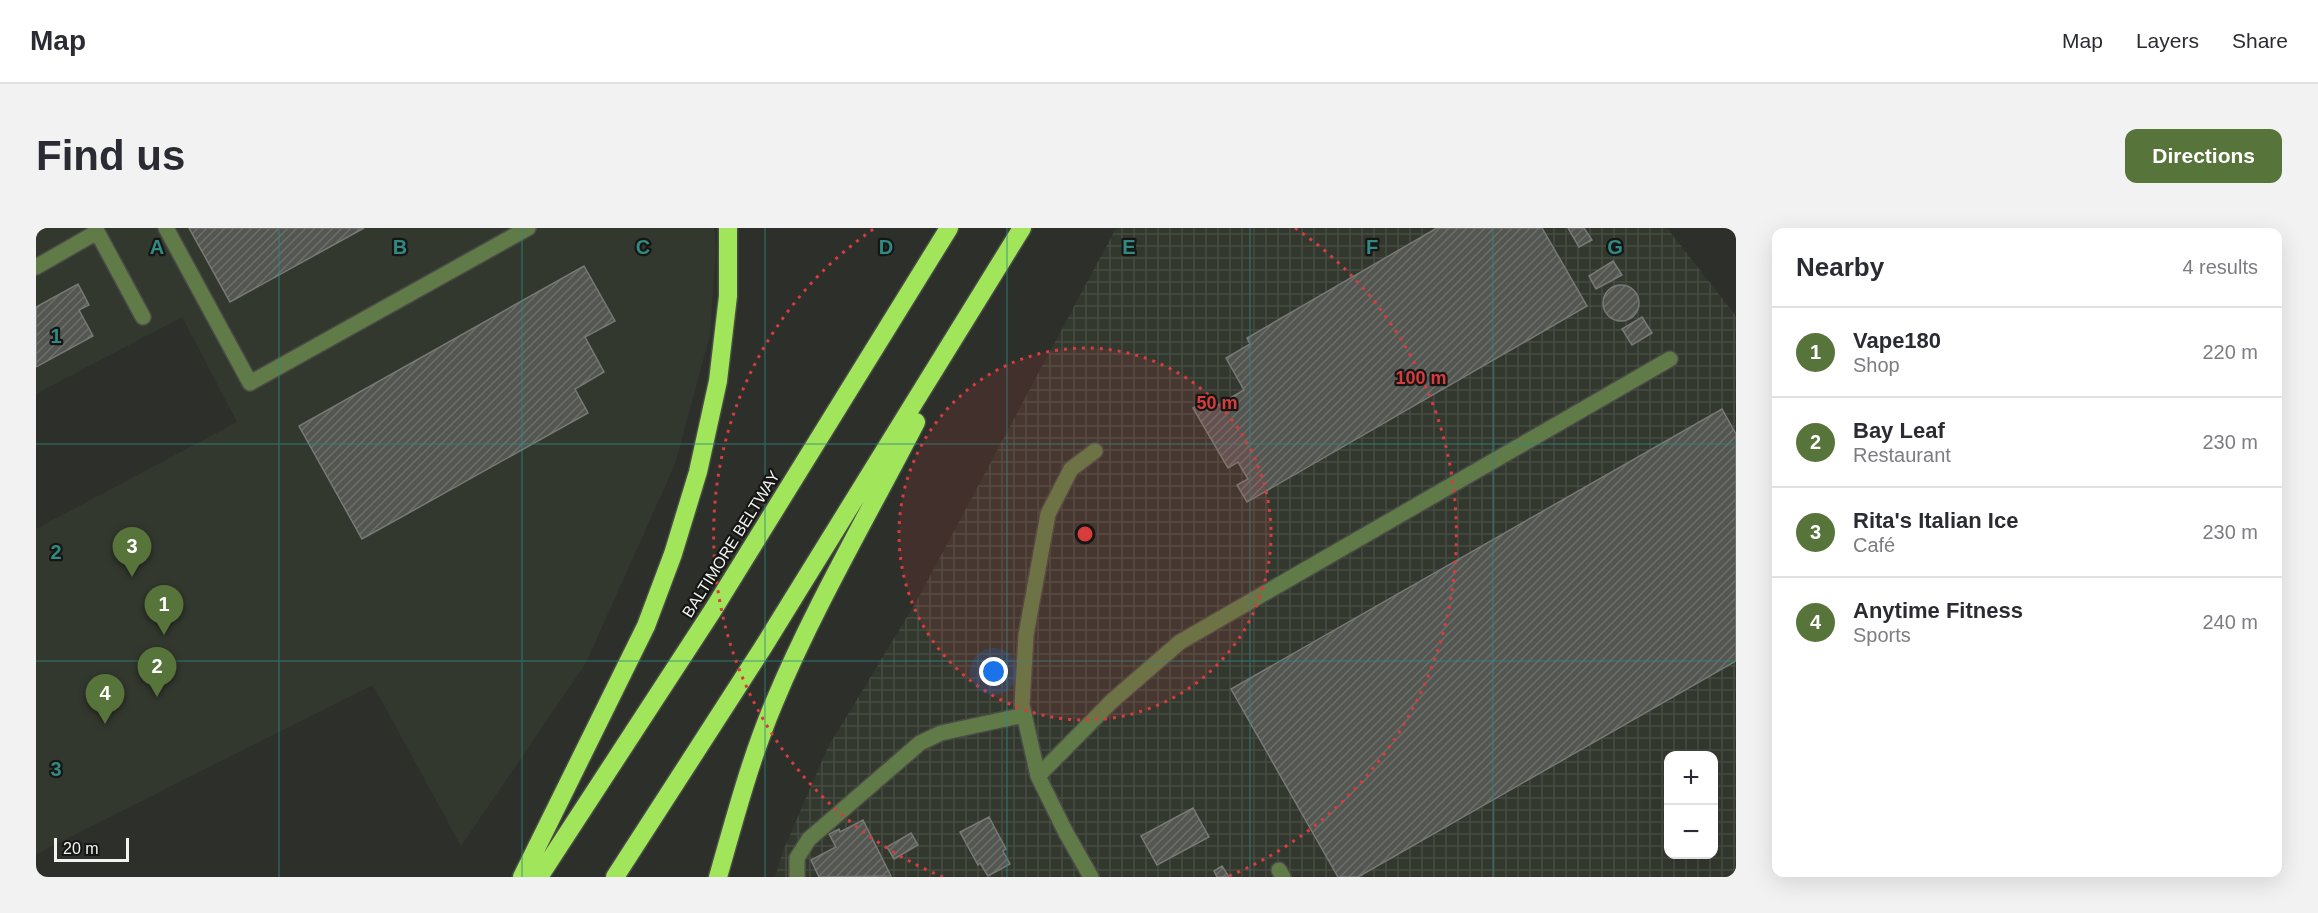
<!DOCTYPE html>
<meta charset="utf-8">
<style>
:root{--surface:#fff;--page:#f2f2f3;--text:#2b2b33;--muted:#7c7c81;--line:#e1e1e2;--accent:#57743b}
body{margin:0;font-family:Arial,sans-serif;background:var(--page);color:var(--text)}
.controls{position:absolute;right:18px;bottom:18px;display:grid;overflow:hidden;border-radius:12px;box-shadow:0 6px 24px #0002}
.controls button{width:54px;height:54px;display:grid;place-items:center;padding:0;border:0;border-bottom:2px solid var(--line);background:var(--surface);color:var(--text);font:30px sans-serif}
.scale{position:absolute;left:18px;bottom:15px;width:75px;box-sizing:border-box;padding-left:6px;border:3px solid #f3f4f2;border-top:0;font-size:16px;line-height:21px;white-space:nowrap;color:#f3f4f2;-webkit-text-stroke:4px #161715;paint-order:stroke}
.you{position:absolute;left:958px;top:444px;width:21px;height:21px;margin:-15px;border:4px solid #fff;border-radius:50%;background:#1a73e8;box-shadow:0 0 0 9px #1a73e833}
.badge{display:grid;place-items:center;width:39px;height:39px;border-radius:50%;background:var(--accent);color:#fff;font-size:20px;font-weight:700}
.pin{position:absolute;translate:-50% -50px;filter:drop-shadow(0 2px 3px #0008)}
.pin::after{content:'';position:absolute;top:32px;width:21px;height:18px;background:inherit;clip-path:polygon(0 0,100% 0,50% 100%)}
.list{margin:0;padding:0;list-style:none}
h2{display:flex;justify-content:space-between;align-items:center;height:78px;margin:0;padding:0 24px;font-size:26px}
h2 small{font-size:20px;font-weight:400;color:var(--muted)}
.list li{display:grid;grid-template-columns:39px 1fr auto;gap:18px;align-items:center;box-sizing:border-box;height:90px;padding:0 24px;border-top:2px solid var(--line)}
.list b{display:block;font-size:22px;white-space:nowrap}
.list p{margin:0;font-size:20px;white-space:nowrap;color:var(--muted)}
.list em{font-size:20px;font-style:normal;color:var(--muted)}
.map{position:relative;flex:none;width:1700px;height:649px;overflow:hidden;border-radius:12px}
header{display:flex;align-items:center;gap:36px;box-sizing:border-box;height:84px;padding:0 30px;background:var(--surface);border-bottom:2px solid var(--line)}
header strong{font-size:28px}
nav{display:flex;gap:33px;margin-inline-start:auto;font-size:21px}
.intro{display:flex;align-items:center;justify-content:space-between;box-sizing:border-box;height:144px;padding:0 36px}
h1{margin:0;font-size:42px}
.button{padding:15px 27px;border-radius:12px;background:var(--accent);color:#fff;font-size:21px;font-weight:700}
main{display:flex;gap:36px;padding:0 36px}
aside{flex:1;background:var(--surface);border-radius:12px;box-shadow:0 6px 24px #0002}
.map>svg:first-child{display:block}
</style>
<header>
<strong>Map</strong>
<nav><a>Map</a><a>Layers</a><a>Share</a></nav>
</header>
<div class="intro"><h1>Find us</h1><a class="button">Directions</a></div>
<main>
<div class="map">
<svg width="1700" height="649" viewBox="0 0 1700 649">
<defs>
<pattern id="industrial-grid" width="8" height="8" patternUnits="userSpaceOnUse" patternTransform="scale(1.5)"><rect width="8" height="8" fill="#33382f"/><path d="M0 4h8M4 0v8" fill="none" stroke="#474c43"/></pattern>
<pattern id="building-hatch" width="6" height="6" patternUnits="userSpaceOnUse" patternTransform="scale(1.5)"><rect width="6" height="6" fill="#545652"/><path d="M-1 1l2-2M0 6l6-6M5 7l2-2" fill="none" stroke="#6d6f6b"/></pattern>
</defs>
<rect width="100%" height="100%" fill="#2d2f2b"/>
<path fill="#33382f" d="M0,0H678L680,21L674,107L639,236L550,435L425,618L337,457L0,626V301L201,194L146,89L0,166Z"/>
<path fill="url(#industrial-grid)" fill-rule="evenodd" d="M1080,0H1631L1700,88V649H739L747,623L792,519L879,376ZM1632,528H1678V626H1632Z"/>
<path fill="url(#building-hatch)" stroke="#777a76" stroke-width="1.5" d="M153,0H328L194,74Z
M1401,0H1506L1551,78L1211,274L1201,257L1212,251L1202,234L1192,240L1157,180L1167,174L1172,183L1208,162L1190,130L1214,116L1211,110Z
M1532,0H1548L1556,12L1543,19Z
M1577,33L1586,47L1560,61L1553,48Z
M548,38L579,93L549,109L568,144L539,161L552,185L326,311L263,198Z
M42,56L53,77L43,82L57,108L0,139V79Z
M1567 75a18 18 0 1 1 36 0a18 18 0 1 1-36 0Z
M1606,89L1616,105L1596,117L1586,101Z
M1686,181L1700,206V433L1322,649H1302L1195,461Z
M1157,580L1173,609L1121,637L1105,608Z
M953,589L970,621L967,623L974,636L952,648L944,635L942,637L924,604Z
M827,592L855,648L783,649L775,632L800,619L793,606L803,601L804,604Z
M875,605L882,617L858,631L851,619Z
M1186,638L1193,649H1181L1178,643Z"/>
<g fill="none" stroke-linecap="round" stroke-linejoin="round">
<g stroke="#494b47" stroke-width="18">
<path id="minor" d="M59,0L107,89
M130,0L214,155L492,0
M0,39L61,4
M1002,548L1076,473L1144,414L1634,131
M1243,642L1247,649
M761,649V630L773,611L884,515L905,505L988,487
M1055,649L1029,603L1002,548L986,477L990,407L1012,286L1035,241L1059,223"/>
</g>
<g stroke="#494b47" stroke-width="21">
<path id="highway" d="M486,649L610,398L637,326L662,244L682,153L692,68V0
M503,649L677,382L913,0
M579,649L726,421L986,0
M682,649C699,590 714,532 738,475C778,379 832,287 880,194"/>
</g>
<use href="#minor" stroke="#607b47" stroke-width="15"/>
<use href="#highway" stroke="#a1e55b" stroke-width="18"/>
</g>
<path fill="none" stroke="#318982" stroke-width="1.5" stroke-opacity="0.55" d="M243,0V649M486,0V649M729,0V649M971,0V649M1214,0V649M1457,0V649M0,216H1700M0,433H1700"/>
<circle cx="1049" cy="306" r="186" fill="#d93c3c" fill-opacity=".12"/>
<g fill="none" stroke="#d93c3c" stroke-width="3" stroke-dasharray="3 6">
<circle cx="1049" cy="306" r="186"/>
<path d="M907 649A371 371 0 0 1 839 0M1259 0A371 371 0 0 1 1191 649"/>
</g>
<g text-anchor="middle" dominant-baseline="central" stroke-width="4.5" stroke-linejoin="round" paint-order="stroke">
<g font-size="16" fill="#f3f4f2" stroke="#161715">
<text transform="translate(695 316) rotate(-58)">BALTIMORE BELTWAY</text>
</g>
</g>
<g font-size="20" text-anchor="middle" font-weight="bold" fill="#318982" stroke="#161715" stroke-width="4.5" stroke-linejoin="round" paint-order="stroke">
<text x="121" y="26">A</text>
<text x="364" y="26">B</text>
<text x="607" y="26">C</text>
<text x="850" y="26">D</text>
<text x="1093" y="26">E</text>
<text x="1336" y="26">F</text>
<text x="1579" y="26">G</text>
<text x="20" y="115">1</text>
<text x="20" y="331">2</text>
<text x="20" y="548">3</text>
</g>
<circle cx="1049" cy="306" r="9" fill="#d93c3c" stroke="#161715" stroke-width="3"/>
<g font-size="18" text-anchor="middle" font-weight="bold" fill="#d93c3c" stroke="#161715" stroke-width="4.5" stroke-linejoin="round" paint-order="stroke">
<text x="1385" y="156">100 m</text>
<text x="1181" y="181">50 m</text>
</g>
</svg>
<div class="controls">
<button>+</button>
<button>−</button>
</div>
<div class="scale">20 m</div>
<div class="you"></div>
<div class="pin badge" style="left:128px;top:407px">1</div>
<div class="pin badge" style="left:121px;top:469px">2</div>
<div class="pin badge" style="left:96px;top:349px">3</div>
<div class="pin badge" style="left:69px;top:496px">4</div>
</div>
<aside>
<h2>Nearby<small>4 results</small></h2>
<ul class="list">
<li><span class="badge">1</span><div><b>Vape180</b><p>Shop</p></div><em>220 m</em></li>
<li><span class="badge">2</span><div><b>Bay Leaf</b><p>Restaurant</p></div><em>230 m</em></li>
<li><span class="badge">3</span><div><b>Rita's Italian Ice</b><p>Café</p></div><em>230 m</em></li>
<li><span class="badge">4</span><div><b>Anytime Fitness</b><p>Sports</p></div><em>240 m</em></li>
</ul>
</aside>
</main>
